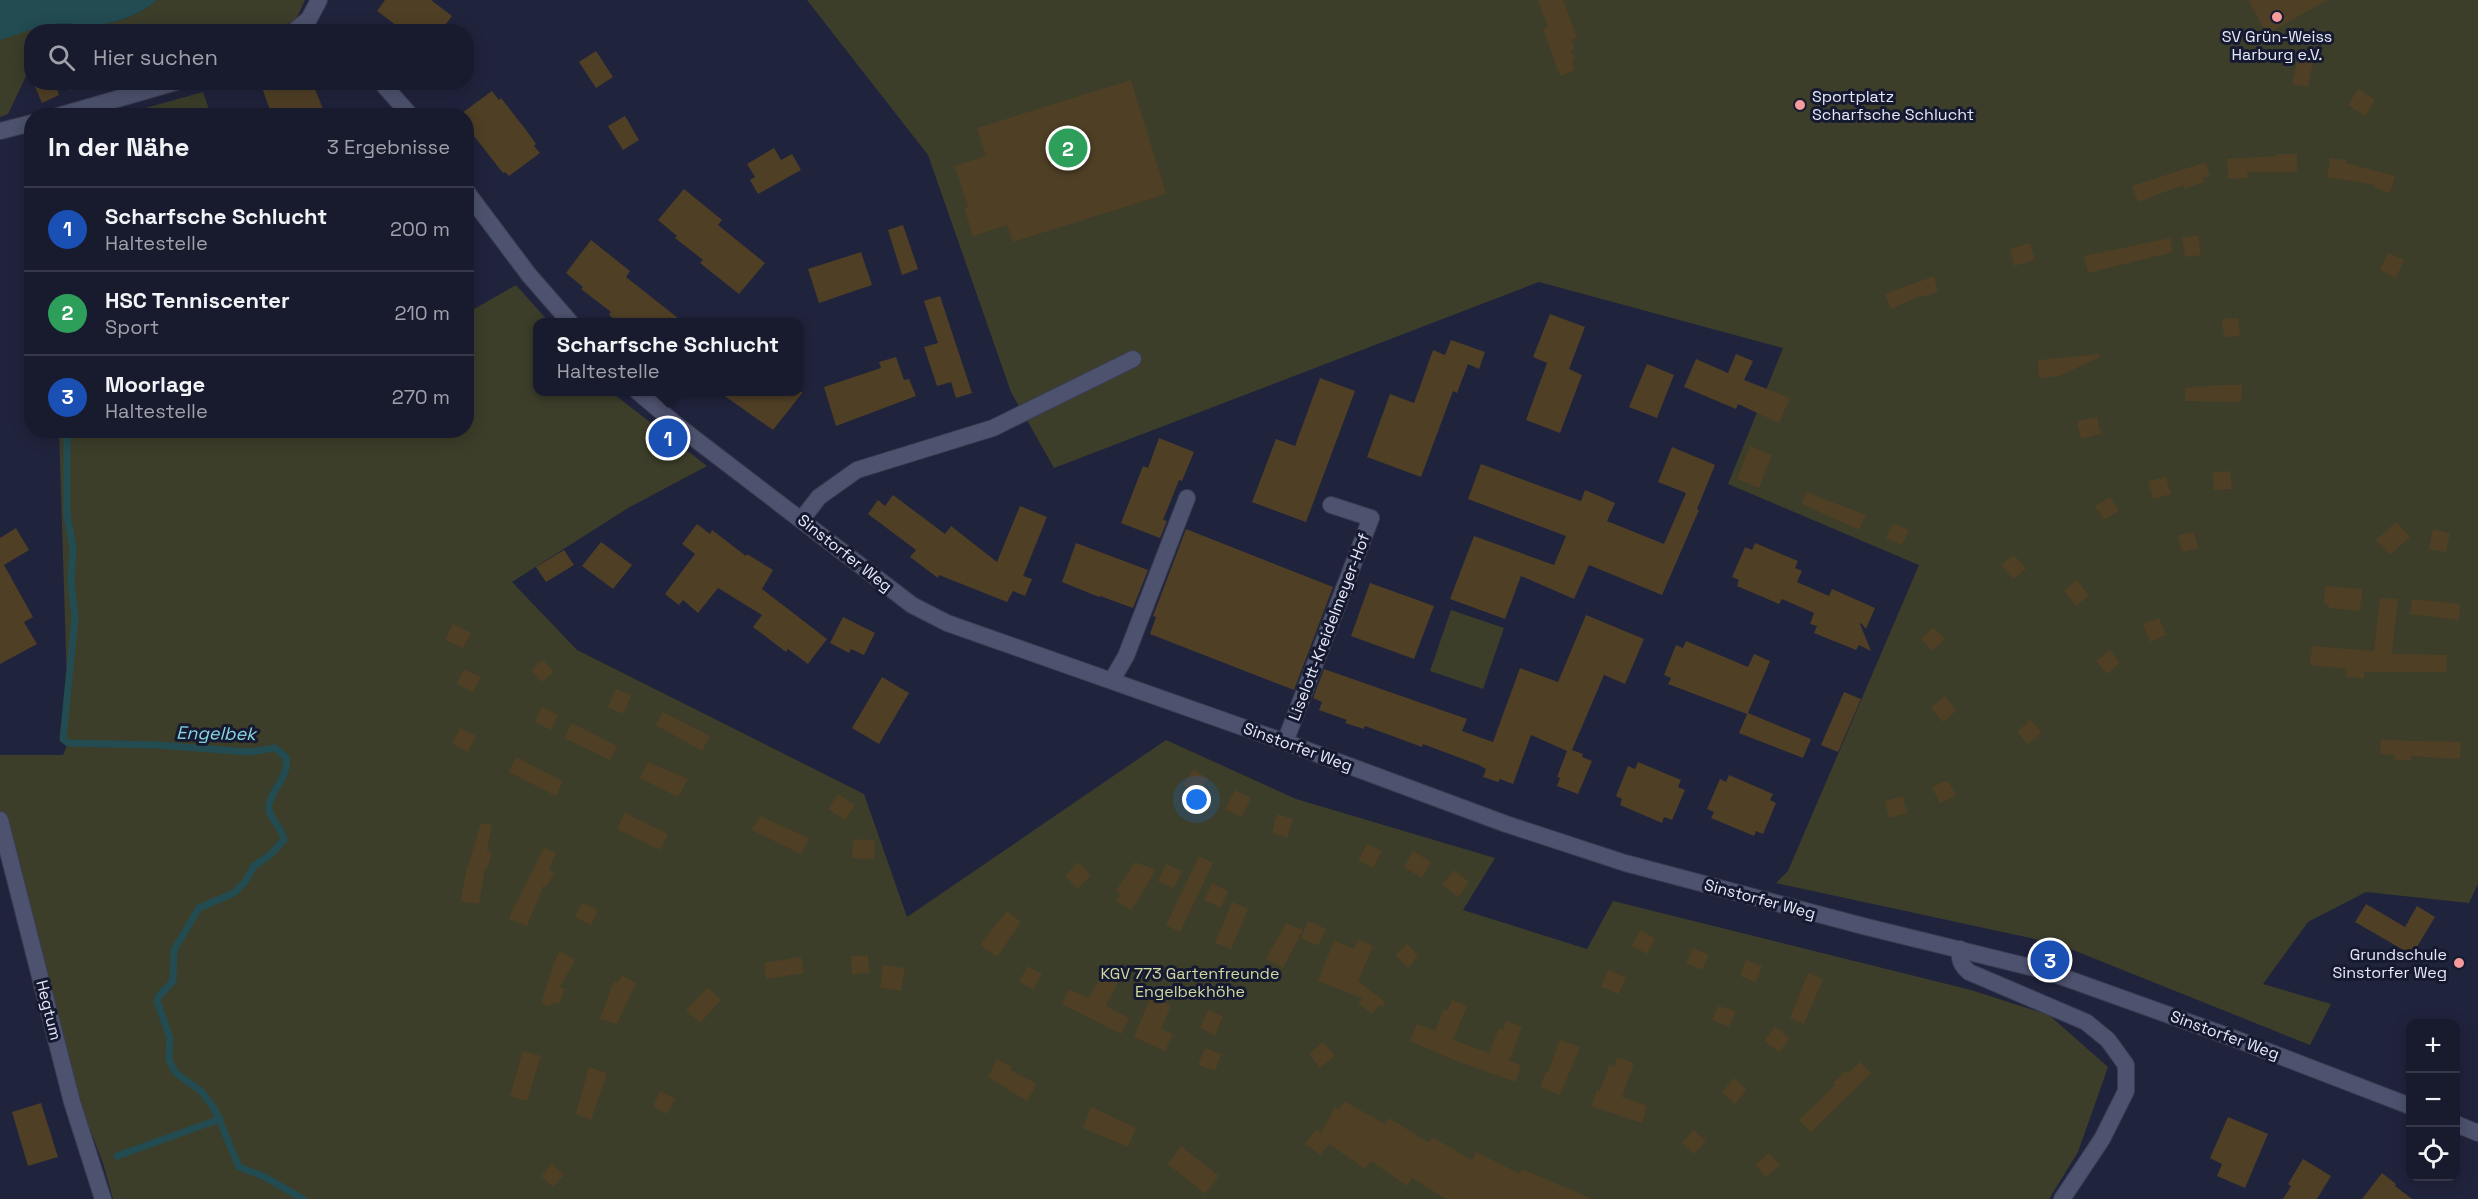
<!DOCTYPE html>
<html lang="de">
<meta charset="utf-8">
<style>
:root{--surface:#181a2d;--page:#252739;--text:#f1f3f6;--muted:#9fa1aa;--line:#363849;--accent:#8c9099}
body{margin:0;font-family:"Space Grotesk",sans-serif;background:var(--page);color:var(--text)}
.controls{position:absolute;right:18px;bottom:18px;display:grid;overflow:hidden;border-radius:12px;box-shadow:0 3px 15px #0003}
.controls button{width:54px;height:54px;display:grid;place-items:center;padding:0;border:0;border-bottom:2px solid var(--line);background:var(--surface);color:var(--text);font:30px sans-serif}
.you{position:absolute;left:1197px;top:800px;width:21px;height:21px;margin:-15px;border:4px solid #fff;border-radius:50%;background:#1a73e8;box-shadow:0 0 0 9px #1a73e833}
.badge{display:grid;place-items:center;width:39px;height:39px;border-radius:50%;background:var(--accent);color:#fff;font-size:20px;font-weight:700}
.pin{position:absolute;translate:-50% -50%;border:3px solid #fff;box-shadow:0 2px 6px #0006}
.popup{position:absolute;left:533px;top:318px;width:270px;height:78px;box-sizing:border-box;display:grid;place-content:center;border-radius:12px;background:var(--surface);filter:drop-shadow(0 2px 4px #0005);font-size:20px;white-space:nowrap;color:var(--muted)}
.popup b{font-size:22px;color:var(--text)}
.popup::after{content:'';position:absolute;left:50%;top:100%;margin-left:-12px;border:12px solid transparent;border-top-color:var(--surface)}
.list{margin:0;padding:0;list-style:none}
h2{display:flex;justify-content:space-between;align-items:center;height:78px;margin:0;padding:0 24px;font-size:26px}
h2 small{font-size:20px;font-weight:400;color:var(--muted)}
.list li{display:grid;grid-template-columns:39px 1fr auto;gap:18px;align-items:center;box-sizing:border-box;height:84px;padding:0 24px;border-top:2px solid var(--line)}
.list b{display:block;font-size:22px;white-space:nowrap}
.list p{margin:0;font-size:20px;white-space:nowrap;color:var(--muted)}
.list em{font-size:20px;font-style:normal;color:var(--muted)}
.icon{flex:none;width:33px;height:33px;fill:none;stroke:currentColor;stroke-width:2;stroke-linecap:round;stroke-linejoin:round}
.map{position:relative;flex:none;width:2478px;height:1199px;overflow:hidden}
.search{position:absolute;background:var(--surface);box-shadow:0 3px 15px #0003;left:24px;top:24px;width:450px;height:66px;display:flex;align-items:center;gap:15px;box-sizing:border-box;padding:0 21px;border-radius:24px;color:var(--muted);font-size:22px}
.panel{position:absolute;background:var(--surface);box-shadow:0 3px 15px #0003;left:24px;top:108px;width:450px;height:330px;border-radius:24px}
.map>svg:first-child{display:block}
</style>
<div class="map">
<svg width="2478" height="1199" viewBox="0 0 2478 1199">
<rect width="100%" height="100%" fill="#20233c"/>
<path fill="#3c3e2a" d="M157,0H305L296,20L272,31L32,32L31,72L27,74L8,114L0,117V40C18,34 36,26 54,24C69,22 83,26 97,25C117,23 142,14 157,0Z
M807,0H2478V884L2469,903L2366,892L2308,922L2263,984L2331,1004L2310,1045L2058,944L1776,883L1788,871L1919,565L1728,484L1783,348L1539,282L1054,468L1011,392L928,155Z
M203,92L211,115H120Z
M516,285L549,322H538V392H611L707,466L628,508L512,582L577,650L864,794L907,917L1166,740L1296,799L1495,858L1463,910L1587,949L1613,901L1971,990L2049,1015L2108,1067L2078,1152L2049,1199H113L103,1163L58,1047L0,819V755H63L68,743L62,735L67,683L59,431L466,430L467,313Z
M1451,610L1504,628L1483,689L1430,671Z"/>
<path fill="#224c52" d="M0,0H157C142,14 117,23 97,25C81,26 66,21 50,25C33,28 17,35 0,40Z"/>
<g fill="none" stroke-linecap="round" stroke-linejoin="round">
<path stroke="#224c52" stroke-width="7" d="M41,0L54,32
M70,82L71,87
M67,430V515L73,547L71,583L75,618L63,739L68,743L157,745L249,752L275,748L286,757C289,780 271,788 269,806C267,817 283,828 284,840L270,855L254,866L245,882L234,893L199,908L174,950L173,981L159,996L157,1001L170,1038L169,1060L176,1073L202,1092L215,1110L239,1167L265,1177L303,1199
M117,1156L220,1119"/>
</g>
<path fill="#4f3f25" d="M385,0H431L452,16L440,32H405L377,11Z
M1538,0H1563L1577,38L1571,40L1575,49L1571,50L1575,59L1572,61L1575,70L1560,76L1543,29L1548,27Z
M2248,0H2327L2267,34Z
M596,51L613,77L596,88L579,62Z
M2298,58L2313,61L2308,87L2292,84Z
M1131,80L1166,194L1013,242L1007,225L973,236L964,208L968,207L955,166L986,156L977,128Z
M33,82H54L59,95L42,103Z
M260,82H312L326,116H272Z
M2358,89L2375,100L2365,116L2348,105Z
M492,91L499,100L501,98L526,130L536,144L534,146L540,153L509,176L505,172L503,173L466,126V116L462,113Z
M625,116L639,140L623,150L608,126Z
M774,148L781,160L792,154L801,170L758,194L750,180L755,177L747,164Z
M2277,154H2297V172H2247L2248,178L2228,179L2227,159L2277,156Z
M2330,158L2346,160V163L2395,176L2390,193L2374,188L2375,185L2327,177Z
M2206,162L2210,176L2202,178L2204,182L2184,189L2183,185L2138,202L2132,186Z
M684,189L722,220L718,225L765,263L739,294L700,263L703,260L675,238L677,236L658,220Z
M903,225L918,269L902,275L888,230Z
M2198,235L2201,255L2185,257L2182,238Z
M2170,238L2173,252L2088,273L2084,256Z
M591,240L630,271L626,277L683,322H618L609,315L611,312L581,289L583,287L566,273Z
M2030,243L2035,260L2014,266L2010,249Z
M861,252L872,285L819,303L808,269Z
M2388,253L2404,260L2396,278L2380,270Z
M1934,276L1938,292L1923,297L1922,295L1891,309L1885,294Z
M940,296L972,393L956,398L951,382L937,386L924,347L938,343L924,301Z
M1550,314L1585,327L1569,369L1582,375L1560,433L1526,420L1547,363L1533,357Z
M2238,318L2240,336L2224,337L2222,319Z
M1451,340L1485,352L1479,369L1468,364L1457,393L1453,391L1421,477L1367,457L1390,394L1414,403L1433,350L1445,355Z
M1736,354L1753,361L1744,380L1790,398L1779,423L1738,404L1736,409L1684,387L1696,359L1728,373Z
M2099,354L2100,357L2059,376L2039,378L2038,360Z
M896,357L904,380L909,379L916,396L836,426L824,387L881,368L879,362Z
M1647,364L1674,375L1657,418L1629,407Z
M1320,378L1355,391L1306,522L1252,502L1276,439L1295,446Z
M2220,385H2242L2241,402L2185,401V388Z
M719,392H803L773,430Z
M2097,417L2101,434L2081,439L2077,421Z
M1159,438L1194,452L1182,481L1179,480L1163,520L1167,521L1160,538L1121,523L1143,466L1148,468Z
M1750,446L1772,455L1759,488L1737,479Z
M1672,447L1715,465L1697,509L1699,510L1662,595L1589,565L1574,599L1521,576L1505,619L1450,599L1474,536L1554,565L1566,536L1468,499L1481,464L1581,501L1585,490L1615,503L1607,521L1664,544L1686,493L1658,482Z
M2230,471L2232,489L2214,490L2212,473Z
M2166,477L2171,494L2153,499L2148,481Z
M1806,492L1866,515L1859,530L1802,504Z
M893,495L945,534L951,526L997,562L1020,506L1047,517L1023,576L1032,579L1025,596L1013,591L1007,602L939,575L938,578L910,557L916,550L868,514L878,500L885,506Z
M2110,497L2119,511L2104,520L2095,506Z
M2396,522L2410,537L2390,555L2376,540Z
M697,524L710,534L712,530L746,556L747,554L773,570L762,589L827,639L808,664L788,649L786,652L753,627L762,615L718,588L698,613L683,600L679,605L665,594L695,554L682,544Z
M1893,524L1909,530L1902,545L1886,538Z
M16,528L29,550L4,565L33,617L24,622L37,644L0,664V538Z
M1186,529L1333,587L1294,690L1150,634L1156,617L1153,616Z
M2433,529L2450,533L2446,552L2429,549Z
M2194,532L2198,548L2182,552L2178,535Z
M601,542L632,565L613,589L582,566Z
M1076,543L1148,570L1133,608L1100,596L1099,597L1062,582Z
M1755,543L1798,561L1795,568L1802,571L1797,582L1829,596L1832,589L1875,608L1866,629L1861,623L1860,624L1871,651L1859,645L1856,650L1814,633L1817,626L1810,624L1814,613L1782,599L1779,604L1737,586L1739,580L1732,577L1745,547L1752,550Z
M564,550L574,565L546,582L536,567Z
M2014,555L2026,569L2013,579L2001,565Z
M2077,580L2089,596L2076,606L2064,590Z
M1370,583L1434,606L1414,659L1351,636Z
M2325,586L2362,589L2360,611L2328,608L2329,604H2324Z
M2380,598L2398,599L2392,654L2447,655L2446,672H2364V678L2347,677V669L2310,665L2312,646L2374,651Z
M2412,599L2460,604L2459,620L2410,614Z
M1586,615L1644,639L1625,684L1604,675L1572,750L1583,754L1582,757L1592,761L1578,794L1557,786L1560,778L1557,777L1567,751L1531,735L1513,784L1500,779L1498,782L1483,777L1486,769L1479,765L1423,744L1422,747L1365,726L1364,729L1345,723L1347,720L1319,710L1322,702L1313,698L1324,669L1467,719L1462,731L1493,742L1520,668L1558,682Z
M843,617L875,633L864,655L851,649L849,653L830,643Z
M2159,618L2166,635L2150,642L2143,624Z
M453,624L471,633L463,648L445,640Z
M1933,627L1945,639L1932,651L1921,639Z
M1686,641L1748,667L1754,654L1770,661L1748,713L1811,739L1803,758L1739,733L1747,714L1668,684L1671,678L1664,675L1676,645L1683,648Z
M2110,650L2120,663L2107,674L2096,661Z
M543,660L554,672L542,682L531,670Z
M464,669L481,677L473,692L457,684Z
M882,677L909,693L879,744L852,728Z
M616,689L631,696L623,714L608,707Z
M1844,692L1861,699L1838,752L1821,745Z
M1945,696L1956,711L1943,722L1931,707Z
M542,707L558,715L551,730L535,722Z
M663,712L710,736L702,751L656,725Z
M2030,720L2042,732L2028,744L2017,732Z
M572,723L617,746L610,760L564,738Z
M460,728L476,736L468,752L452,743Z
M2381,740L2461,742L2460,759L2411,756V760H2395V755L2380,754Z
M516,757L563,781L556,796L509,772Z
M648,762L688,779L678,797L640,778Z
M1638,762L1681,780L1678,787L1685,790L1672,820L1664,817L1662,823L1620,805L1622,799L1616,796L1628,766L1635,769Z
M1194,769L1208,779L1197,794L1183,785Z
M1729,775L1773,794L1770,800L1776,803L1763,834L1756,831L1754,836L1711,818L1714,812L1707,809L1720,779L1726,782Z
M1942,782H1949L1956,795L1940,803L1932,788Z
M1235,790L1251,798L1242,817L1225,809Z
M838,794L855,805L845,820L828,809Z
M1903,796L1907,813L1889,818L1885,801Z
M625,813L668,834L660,850L617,829Z
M1277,814L1293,819L1287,838L1272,832Z
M760,816L809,838L801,854L752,830Z
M481,823L492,825L487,851L492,852L487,869L485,868L479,904L461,901L465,876Z
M853,839L875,840L874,859L852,858Z
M1367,844L1382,851L1373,868L1358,860Z
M544,848L556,853L549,870L554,873L546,887L543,886L527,926L509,919L515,903L516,904Z
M1413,851L1431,862L1422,878L1404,867Z
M1199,856L1213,863L1180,932L1166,925Z
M1078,862L1091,875L1078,889L1065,876Z
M1135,862L1156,870L1131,910L1116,901L1121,894L1116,891Z
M1166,864L1182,871L1174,888L1158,881Z
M1454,870L1469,882L1458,897L1442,885Z
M1212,883L1228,891L1221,908L1204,900Z
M1232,902L1248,909L1231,949L1215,943Z
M582,903L598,910L591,925L575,917Z
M2366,904L2405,927L2417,906L2435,917L2412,955L2355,922Z
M1007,911L1021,922L997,957L980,945Z
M1308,921L1326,929L1318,946L1301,938Z
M1286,923L1303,930L1283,968L1266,959Z
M1640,930L1655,938L1647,954L1632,946Z
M1334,940L1354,949L1358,940L1373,946L1358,981L1385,1002L1383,1007L1379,1005L1372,1014L1358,1003L1362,998L1318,981Z
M1407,944L1418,955L1408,968L1395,955Z
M1693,948L1709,955L1702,970L1686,963Z
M560,951L575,960L560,987L565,989L559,1004L552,1002L550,1007L541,1003L553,967L552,966Z
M868,955L869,973L852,974L851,956Z
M801,957L804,973L766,979L764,963Z
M1746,960L1762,966L1756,982L1740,976Z
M883,965L905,968L901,991L880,988Z
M1028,966L1042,974L1033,990L1019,981Z
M1105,968L1121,976L1106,1006L1129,1018L1121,1034L1062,1004L1069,989L1089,998Z
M1608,970L1626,977L1619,994L1601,987Z
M1808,973L1823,979L1804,1024L1790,1018Z
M622,975L636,983L617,1024L600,1019L614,981L618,983Z
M708,987L721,1000L700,1023L686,1010Z
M1151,996L1171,1006L1161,1029L1173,1034L1165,1051L1134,1037Z
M1452,1000L1467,1006L1453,1040L1489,1053L1499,1028L1503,1030L1506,1021L1522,1027L1509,1061L1521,1065L1516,1082L1454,1060L1410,1041L1417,1024L1435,1031L1444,1009L1448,1010Z
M1718,1006L1736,1011L1729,1027L1712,1020Z
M1208,1010L1223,1016L1215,1035L1200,1028Z
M1775,1027L1790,1038L1779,1052L1764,1041Z
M1560,1040L1580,1047L1560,1095L1540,1087L1546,1072H1548Z
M1323,1042L1335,1056L1320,1068L1309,1054Z
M1205,1048L1221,1054L1215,1071L1198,1065Z
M523,1051L541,1056L527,1101L510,1096Z
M1617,1057L1634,1063L1622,1097L1647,1106L1642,1123L1591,1106L1597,1090L1600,1091L1609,1065L1614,1067Z
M997,1059L1012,1067L1010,1070L1037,1084L1027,1101L988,1077Z
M1860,1062L1871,1073L1811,1132L1799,1120L1835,1085L1833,1083L1846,1070L1848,1073Z
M589,1067L607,1073L591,1120L576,1114Z
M1734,1078L1747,1090L1735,1104L1722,1092Z
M660,1091L675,1099L667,1114L653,1106Z
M1344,1101L1385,1124L1389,1118L1429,1143L1432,1137L1472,1160L1476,1152L1520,1174L1522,1169L1592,1199H1446L1412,1178L1407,1186L1371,1161L1365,1169L1329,1144L1320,1155L1305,1143L1317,1129L1321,1133L1335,1107L1339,1110Z
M41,1103L58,1157L28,1166L12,1112Z
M1091,1107L1136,1128L1128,1147L1083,1128Z
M2228,1117L2268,1134L2245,1188L2217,1176L2222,1164L2210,1158Z
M1694,1130L1706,1141L1694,1154L1682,1143Z
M1181,1146L1219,1176L1205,1194L1168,1164Z
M1769,1153L1780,1165L1766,1177L1755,1165Z
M2303,1159L2331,1176L2317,1199H2283L2291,1186L2288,1184Z
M552,1164L564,1175L553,1187L541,1176Z
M2382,1173L2396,1184L2395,1186L2412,1199H2362Z"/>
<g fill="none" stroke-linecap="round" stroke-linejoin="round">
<g stroke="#3a3d52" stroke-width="18">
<path id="minor" d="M802,519L819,497L857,470L993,428L1133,359
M1112,680L1126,656L1187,498
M1285,742L1371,518L1331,505
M0,820L72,1102L103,1199
M1960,949C1959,960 1961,965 1969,972L2086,1022L2108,1040L2126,1065V1091L2102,1139L2062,1199"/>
</g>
<g stroke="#3a3d52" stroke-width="18">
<path id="tertiary" d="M293,32L309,19L319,0
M381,82L411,116
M58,116L176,82
M0,131L32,123
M466,191L529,275L570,322
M638,392L678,426L912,605L947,623L1285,742L1506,824L1625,863L1863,926L2046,971L2233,1038L2410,1106
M2456,1124L2478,1133"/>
</g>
<use href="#minor" stroke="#4d526e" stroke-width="16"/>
<use href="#tertiary" stroke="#4d526e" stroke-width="16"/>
</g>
<g fill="#f59b9b" stroke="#161a31" stroke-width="2">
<circle cx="2277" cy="17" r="6"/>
<circle cx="1800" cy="105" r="6"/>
<circle cx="2459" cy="963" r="6"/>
</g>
<g text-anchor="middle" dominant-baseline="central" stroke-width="6" stroke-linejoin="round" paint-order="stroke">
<g font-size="16" fill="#e5e9fa" stroke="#161a31">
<text x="2277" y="36">SV Grün-Weiss<tspan x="2277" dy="18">Harburg e.V.</tspan></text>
<text x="1812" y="96" text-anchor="start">Sportplatz<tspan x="1812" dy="18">Scharfsche Schlucht</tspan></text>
<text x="2447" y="954" text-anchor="end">Grundschule<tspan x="2447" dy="18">Sinstorfer Weg</tspan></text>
</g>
<g font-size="16" fill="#e5e9fa" stroke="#161a31">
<text transform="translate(845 553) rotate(38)">Sinstorfer Weg</text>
<text transform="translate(1329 627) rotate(-69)">Liselott-Kreidelmeyer-Hof</text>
<text transform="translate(1298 747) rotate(20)">Sinstorfer Weg</text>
<text transform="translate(1760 899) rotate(15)">Sinstorfer Weg</text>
<text transform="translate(49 1010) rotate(76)">Hegtum</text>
<text transform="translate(2225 1035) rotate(20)">Sinstorfer Weg</text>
</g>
<g font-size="16" fill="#d0d99e" stroke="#161a31">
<text x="1190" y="973">KGV 773 Gartenfreunde<tspan x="1190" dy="18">Engelbekhöhe</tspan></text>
</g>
<g font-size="18" font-style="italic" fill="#88d4e2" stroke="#161a31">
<text transform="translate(216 733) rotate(1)">Engelbek</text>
</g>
</g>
</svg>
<div class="controls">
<button>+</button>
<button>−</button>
<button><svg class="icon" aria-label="locate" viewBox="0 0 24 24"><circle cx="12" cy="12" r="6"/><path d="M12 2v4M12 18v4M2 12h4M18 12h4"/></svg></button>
</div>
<div class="you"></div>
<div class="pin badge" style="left:668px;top:438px;background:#1a4fb4">1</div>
<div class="popup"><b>Scharfsche Schlucht</b>Haltestelle</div>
<div class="pin badge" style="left:1068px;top:148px;background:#2e9e5b">2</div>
<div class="pin badge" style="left:2050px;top:960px;background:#1a4fb4">3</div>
<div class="search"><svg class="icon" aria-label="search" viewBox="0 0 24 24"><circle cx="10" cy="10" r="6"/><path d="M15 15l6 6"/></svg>Hier suchen</div>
<section class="panel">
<h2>In der Nähe<small>3 Ergebnisse</small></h2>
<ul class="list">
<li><span class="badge" style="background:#1a4fb4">1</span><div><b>Scharfsche Schlucht</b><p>Haltestelle</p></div><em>200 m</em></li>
<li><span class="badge" style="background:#2e9e5b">2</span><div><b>HSC Tenniscenter</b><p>Sport</p></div><em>210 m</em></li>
<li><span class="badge" style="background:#1a4fb4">3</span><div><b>Moorlage</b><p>Haltestelle</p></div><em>270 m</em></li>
</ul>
</section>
</div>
